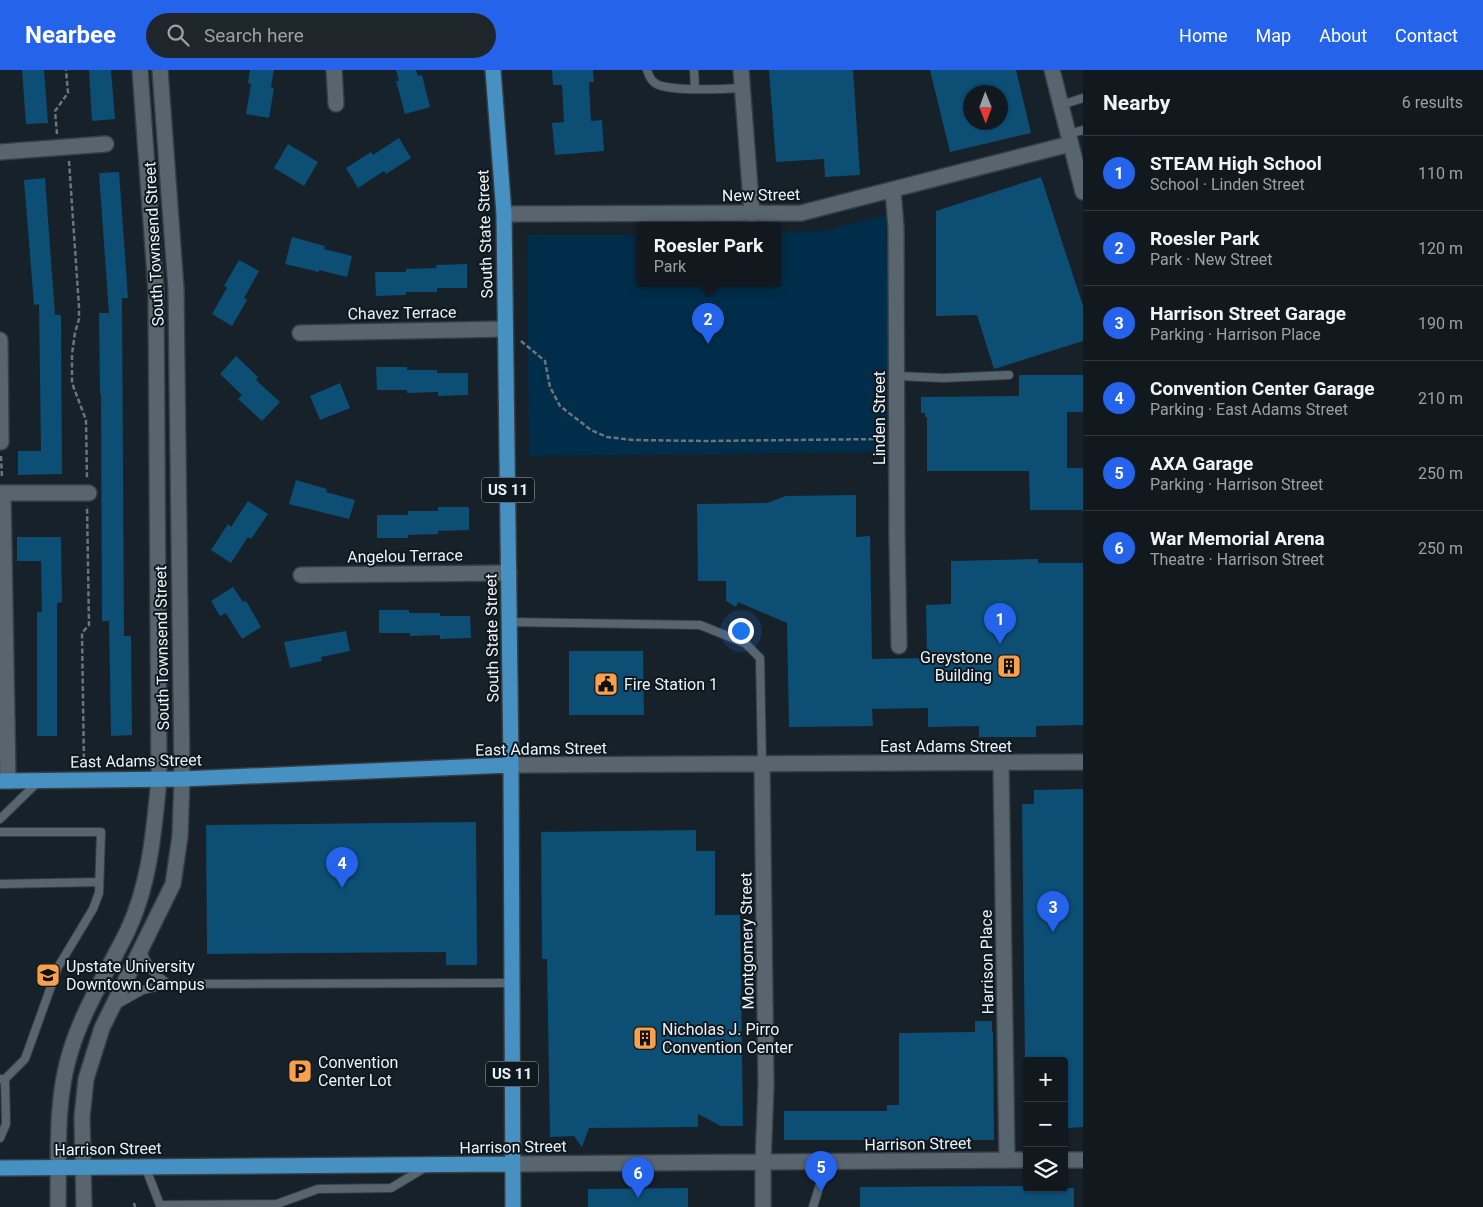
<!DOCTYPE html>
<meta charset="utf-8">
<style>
:root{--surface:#11191f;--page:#1e262c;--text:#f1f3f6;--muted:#9ca0a4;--line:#30383d;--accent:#2563eb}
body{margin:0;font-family:Roboto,sans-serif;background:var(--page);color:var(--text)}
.controls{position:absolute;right:15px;bottom:15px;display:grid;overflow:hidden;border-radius:5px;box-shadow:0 1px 4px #0004}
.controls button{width:45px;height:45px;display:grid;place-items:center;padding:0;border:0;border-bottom:1px solid var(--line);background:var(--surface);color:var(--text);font:25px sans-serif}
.compass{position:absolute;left:963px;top:15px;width:45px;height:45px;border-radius:50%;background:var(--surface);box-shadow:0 1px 4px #0004;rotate:179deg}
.you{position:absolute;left:740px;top:560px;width:18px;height:18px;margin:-12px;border:4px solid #fff;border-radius:50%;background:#1a73e8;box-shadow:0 0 0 8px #1a73e833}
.badge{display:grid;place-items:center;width:32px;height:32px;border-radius:50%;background:var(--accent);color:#fff;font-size:16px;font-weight:700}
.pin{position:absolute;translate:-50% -41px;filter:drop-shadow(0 1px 2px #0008)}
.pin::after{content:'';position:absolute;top:26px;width:18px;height:15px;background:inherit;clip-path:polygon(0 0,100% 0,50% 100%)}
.popup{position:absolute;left:636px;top:152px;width:145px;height:65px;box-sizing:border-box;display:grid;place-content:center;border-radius:5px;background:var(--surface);filter:drop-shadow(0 1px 4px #0005);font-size:16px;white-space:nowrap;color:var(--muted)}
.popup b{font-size:19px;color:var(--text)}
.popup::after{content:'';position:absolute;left:50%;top:100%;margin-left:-10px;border:10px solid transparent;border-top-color:var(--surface)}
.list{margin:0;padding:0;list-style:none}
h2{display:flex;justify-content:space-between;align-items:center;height:65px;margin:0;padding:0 20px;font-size:21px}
h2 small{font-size:16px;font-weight:400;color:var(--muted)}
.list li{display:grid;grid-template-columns:32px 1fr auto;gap:15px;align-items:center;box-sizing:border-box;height:75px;padding:0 20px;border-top:1px solid var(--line)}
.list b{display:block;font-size:19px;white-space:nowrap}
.list p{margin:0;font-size:16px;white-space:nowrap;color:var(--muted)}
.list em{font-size:16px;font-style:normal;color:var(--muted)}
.icon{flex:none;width:28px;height:28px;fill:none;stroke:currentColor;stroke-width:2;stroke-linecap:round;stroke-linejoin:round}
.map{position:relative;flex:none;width:1083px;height:1137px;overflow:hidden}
header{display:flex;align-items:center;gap:30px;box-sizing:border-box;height:70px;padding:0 25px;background:var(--accent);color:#fff}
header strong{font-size:24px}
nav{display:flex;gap:28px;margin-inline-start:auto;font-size:18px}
.search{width:350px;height:45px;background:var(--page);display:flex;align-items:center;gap:12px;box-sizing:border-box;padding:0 18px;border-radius:28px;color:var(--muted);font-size:19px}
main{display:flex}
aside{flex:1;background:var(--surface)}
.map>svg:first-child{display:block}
</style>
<header>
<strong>Nearbee</strong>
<div class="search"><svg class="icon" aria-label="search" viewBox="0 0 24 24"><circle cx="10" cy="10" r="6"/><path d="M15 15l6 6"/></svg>Search here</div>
<nav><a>Home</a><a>Map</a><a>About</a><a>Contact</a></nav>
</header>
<main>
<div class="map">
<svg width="1083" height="1137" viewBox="0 0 1083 1137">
<rect width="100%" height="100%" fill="#172129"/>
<path fill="#002d4a" d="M886,145L890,382L529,386L527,165H639V213H777V163L823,161Z"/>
<path fill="#0d4e75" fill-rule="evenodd" d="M22,0H44L48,53L26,54Z
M89,0H111L115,49L92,51Z
M250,0H274L271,17L274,18L269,48L246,44L251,14L248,13Z
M396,0H416L418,6L422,5L430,37L405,44L396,11H399Z
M552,0H593L594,12H589L591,51L602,50L604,81L555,85L552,53L564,52L562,15H553Z
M769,0H853L860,105L825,107L824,89L776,92Z
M930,0H1016L1031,63L950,82ZM970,22H1000V52H970Z
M399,68L411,88L386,104L384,101L358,118L346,98L371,82L373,85Z
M288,74L318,92L304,116L274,98Z
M119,102L128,228H122L124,566H131L132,665L111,666L109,551H102L101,324H100L99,243H109L99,103Z
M1041,107L1083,236V271L994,299L977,245L936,246V141Z
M45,108L55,245H61L62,404L18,405V381H41L39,234L34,235L24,110Z
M292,167L325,176L324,179L352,186L347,207L319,200V202L285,194Z
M239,190L259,201L244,228L247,230L232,256L212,244L227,218L224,216Z
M467,194V218H437V222H406V225L376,226L375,202H406V199L437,198L436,195Z
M236,286L258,307L256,310L280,332L262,351L238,329L242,325L220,304Z
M376,297H407V300H437V303H468V325L438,326V322L407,323V320H377Z
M1019,305H1083V342H1067V398H1083V440H1030L1029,401H927V347H925V343H921V327L1019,326Z
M340,313L350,338L320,350L310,326Z
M296,410L327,419L326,422L355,430L349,449L289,434Z
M856,425V467L870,466L872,589L927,588L926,535L951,534V491L1038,489V493H1083V655L1036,656V667H979V656L928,657V638L872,639L873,656L789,657L787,553L738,532L736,537L726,531V511H698L697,434L767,433L786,426Z
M248,431L268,444L251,469L248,467L231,493L211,480L228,454L231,457Z
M438,437H469V460L438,461V464L408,465V468H377V445H408V441H438Z
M17,467H61L62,532L57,533V666H37V542H42L41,491H17Z
M233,517L243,532L246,531L261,557L242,569L226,543L220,546L211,531Z
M379,540H409V543H440V546H470L471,568L440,569V565L410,566V563H379Z
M346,561L350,581L321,587L322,591L290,598L284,572Z
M569,581H643L644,645H569Z
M1083,719V1057L1066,1058V1045H1064V991H1025L1022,734H1034V720Z
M476,752L477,895H446V882L207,884L206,755Z
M696,760V781H715V845H740L743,1056H721L698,1044V1057L589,1058L582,1077L574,1066L550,1067L547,889H542L541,762Z
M975,951H992V962H993L994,1070H784V1041H887V1035H899V963L975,962Z
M1027,1116V1118H1074V1137H860V1117Z
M688,1118V1137H588V1119Z"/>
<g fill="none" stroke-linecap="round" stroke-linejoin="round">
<g stroke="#363d44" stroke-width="10">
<path id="lane" d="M647,0C649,5 650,10 655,13C667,22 726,19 743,18
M694,0L695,18
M1061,35L1083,28
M1068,64L1083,60
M897,306L943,308L1009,305
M508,552L700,555L745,573L760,588L762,694
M0,749L38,712
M0,762H101L99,823L93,839L58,897L25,989L5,1009
M0,814L99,812
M141,880L151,900L168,914
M116,935L143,920L168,914L512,913
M0,1009H5L6,1054L0,1068
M145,1096L160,1135L277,1134L318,1119L391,1118L426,1097
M813,1137L827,1092"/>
</g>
<g stroke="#363d44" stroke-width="18">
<path id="street" d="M334,0L336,34
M741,0L752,144
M0,82L106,74
M893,120L896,158L897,467L899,576
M504,144L801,143L1070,74
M300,263L505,259
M0,270L1,372
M0,423H89
M3,423L8,711
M301,505L509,503
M1001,693L1007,1090
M763,1137V1093"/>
</g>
<g stroke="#363d44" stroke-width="18">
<path id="secondary" d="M1052,0L1083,122
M762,694L766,1015L763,1093
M511,695L1083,692
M1064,1090H1083
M513,1094L1027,1090
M58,1137C59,1086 55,1032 70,983C83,939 108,901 128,860C150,813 154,760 159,709L156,220L140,0
M84,1137L82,1047L86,1009L102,958L173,814L180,766L182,709L176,219L160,0"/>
</g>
<g stroke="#363d44" stroke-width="18">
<path id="primary" d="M493,0L504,144L511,695L513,1137
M0,711L182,709L511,695
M0,1098L513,1094"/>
</g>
<path stroke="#6c757c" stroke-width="2.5" stroke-dasharray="5 2.5" stroke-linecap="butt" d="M57,64L55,41L68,23L66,0
M69,91L79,237V249L75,263L72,284V313L86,350L87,409
M521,271L545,291L550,317L560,336L591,360L607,367L633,370L705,371L883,369
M1,386L2,408
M84,696L82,563L89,555L87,436
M134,1133L135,1137"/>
<use href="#lane" stroke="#59656e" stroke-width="8"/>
<use href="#street" stroke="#59656e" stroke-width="15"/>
<use href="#secondary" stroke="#59656e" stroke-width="15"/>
<use href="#primary" stroke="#4691c1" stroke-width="15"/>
</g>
<defs>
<g id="building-square" transform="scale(1.25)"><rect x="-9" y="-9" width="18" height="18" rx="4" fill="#f8a04b" stroke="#0e181f"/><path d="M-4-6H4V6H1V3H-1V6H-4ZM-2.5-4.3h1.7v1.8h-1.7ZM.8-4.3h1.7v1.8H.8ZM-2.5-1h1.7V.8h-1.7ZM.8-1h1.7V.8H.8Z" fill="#111"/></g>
<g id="civic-square" transform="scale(1.25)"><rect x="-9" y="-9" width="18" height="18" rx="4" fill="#f8a04b" stroke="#0e181f"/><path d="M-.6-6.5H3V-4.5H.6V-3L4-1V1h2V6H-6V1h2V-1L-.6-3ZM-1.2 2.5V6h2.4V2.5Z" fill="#111"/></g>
<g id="university-square" transform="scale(1.25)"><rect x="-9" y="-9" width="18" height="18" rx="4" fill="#f8a04b" stroke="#0e181f"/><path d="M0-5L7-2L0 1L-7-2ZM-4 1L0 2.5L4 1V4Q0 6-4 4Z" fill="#111"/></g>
<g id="parking-square" transform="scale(1.25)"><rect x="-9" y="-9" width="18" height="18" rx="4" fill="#f8a04b" stroke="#0e181f"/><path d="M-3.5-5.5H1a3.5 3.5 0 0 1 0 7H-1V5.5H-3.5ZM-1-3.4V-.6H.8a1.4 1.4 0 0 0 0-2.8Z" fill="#111"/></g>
</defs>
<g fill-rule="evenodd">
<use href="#building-square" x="1009" y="596"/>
<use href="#civic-square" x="606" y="614"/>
<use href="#university-square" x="48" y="905"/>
<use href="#building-square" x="645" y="968"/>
<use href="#parking-square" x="300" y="1001"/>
</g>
<g text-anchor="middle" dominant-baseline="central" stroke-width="4" stroke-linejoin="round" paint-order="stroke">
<g fill="#0e181f" stroke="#a9b1b7" stroke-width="1">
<rect x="482" y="407.5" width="52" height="25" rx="4"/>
<rect x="486" y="991.5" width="52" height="25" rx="4"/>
</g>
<g font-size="15" font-weight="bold" fill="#ecf3f8">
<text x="508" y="420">US 11</text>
<text x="512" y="1004">US 11</text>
</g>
<g font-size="16" fill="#ecf3f8" stroke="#0e181f">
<text transform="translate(761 125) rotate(-1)">New Street</text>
<text transform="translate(485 164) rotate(-92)">South State Street</text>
<text transform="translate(154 174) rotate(-93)">South Townsend Street</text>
<text transform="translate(402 243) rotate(-1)">Chavez Terrace</text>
<text transform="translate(879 348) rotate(-90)">Linden Street</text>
<text transform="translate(405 486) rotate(-1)">Angelou Terrace</text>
<text transform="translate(492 568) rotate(-91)">South State Street</text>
<text transform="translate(162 578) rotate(-91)">South Townsend Street</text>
<text x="946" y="676">East Adams Street</text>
<text transform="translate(541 679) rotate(-1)">East Adams Street</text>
<text transform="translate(136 691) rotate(-1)">East Adams Street</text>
<text transform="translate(747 871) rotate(-91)">Montgomery Street</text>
<text transform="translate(987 892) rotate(-91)">Harrison Place</text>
<text transform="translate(918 1074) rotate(-1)">Harrison Street</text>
<text transform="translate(513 1077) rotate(-1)">Harrison Street</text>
<text transform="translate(108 1079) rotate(-1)">Harrison Street</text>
</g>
<g font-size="16" fill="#ecf3f8" stroke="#0e181f" text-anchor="start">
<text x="992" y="587" text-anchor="end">Greystone<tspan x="992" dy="18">Building</tspan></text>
<text x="624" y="614">Fire Station 1</text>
<text x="66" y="896">Upstate University<tspan x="66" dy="18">Downtown Campus</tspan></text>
<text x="662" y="959">Nicholas J. Pirro<tspan x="662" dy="18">Convention Center</tspan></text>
<text x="318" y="992">Convention<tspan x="318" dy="18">Center Lot</tspan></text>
</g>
</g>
</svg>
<div class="controls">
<button>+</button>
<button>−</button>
<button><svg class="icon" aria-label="layers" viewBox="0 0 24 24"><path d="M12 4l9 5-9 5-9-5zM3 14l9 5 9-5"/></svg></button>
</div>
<svg class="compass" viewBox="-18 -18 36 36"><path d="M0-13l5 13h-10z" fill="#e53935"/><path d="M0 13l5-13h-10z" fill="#9ca0a4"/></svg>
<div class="you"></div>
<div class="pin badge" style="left:1000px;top:574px">1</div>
<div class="pin badge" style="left:708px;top:274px">2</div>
<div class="popup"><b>Roesler Park</b>Park</div>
<div class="pin badge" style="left:1053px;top:862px">3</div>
<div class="pin badge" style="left:342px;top:818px">4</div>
<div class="pin badge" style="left:821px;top:1122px">5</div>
<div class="pin badge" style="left:638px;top:1128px">6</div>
</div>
<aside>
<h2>Nearby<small>6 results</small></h2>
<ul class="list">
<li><span class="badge">1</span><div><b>STEAM High School</b><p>School · Linden Street</p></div><em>110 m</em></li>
<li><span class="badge">2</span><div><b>Roesler Park</b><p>Park · New Street</p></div><em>120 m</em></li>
<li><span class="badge">3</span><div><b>Harrison Street Garage</b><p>Parking · Harrison Place</p></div><em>190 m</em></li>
<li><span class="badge">4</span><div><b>Convention Center Garage</b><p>Parking · East Adams Street</p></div><em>210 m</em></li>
<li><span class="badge">5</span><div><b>AXA Garage</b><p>Parking · Harrison Street</p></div><em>250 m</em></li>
<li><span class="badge">6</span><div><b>War Memorial Arena</b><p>Theatre · Harrison Street</p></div><em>250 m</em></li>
</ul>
</aside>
</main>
